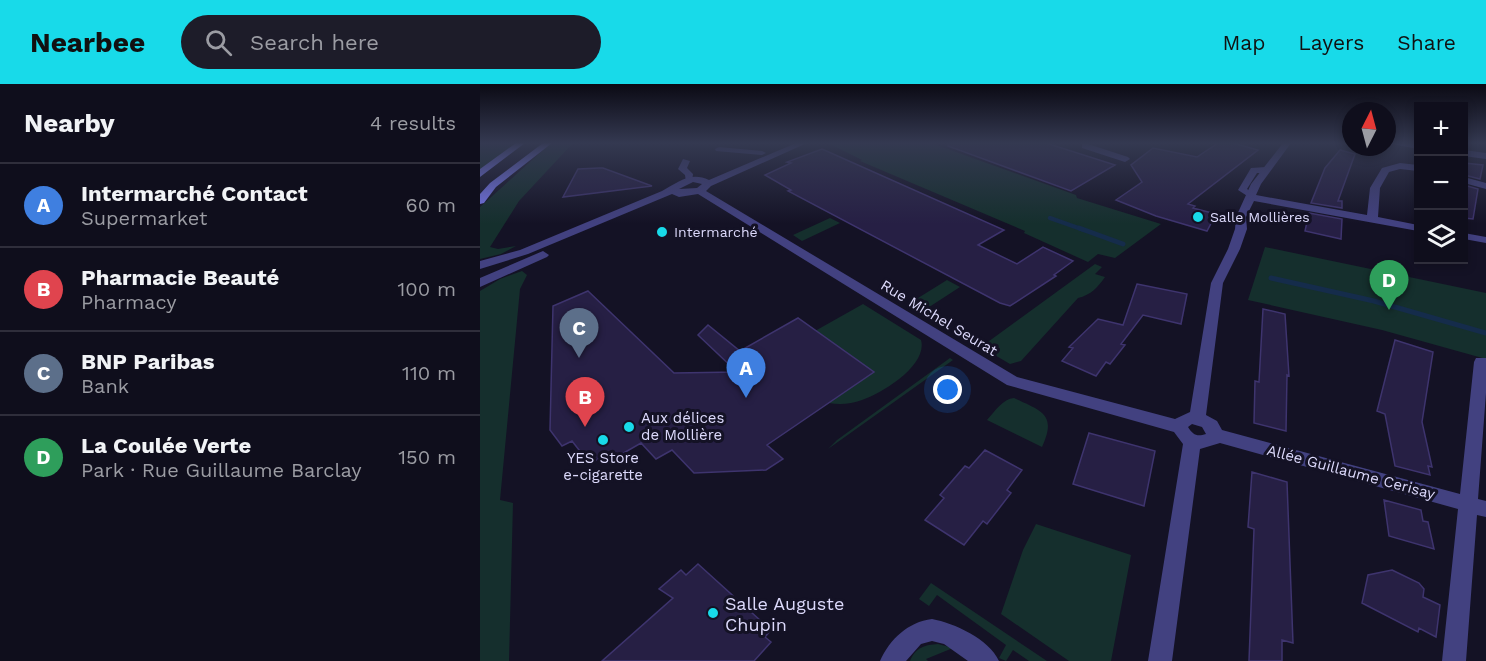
<!DOCTYPE html>
<meta charset="utf-8">
<style>
:root{--surface:#0f0e1c;--page:#1d1c29;--text:#f1f3f6;--muted:#9b9ca3;--line:#2f2e3b;--accent:#18dae9}
body{margin:0;font-family:"Work Sans",sans-serif;background:var(--page);color:var(--text)}
.controls{position:absolute;right:18px;top:18px;display:grid;overflow:hidden;border-radius:0px;box-shadow:0 3px 9px #0003}
.controls button{width:54px;height:54px;display:grid;place-items:center;padding:0;border:0;border-bottom:2px solid var(--line);background:var(--surface);color:var(--text);font:30px sans-serif}
.compass{position:absolute;left:862px;top:18px;width:54px;height:54px;border-radius:50%;background:var(--surface);box-shadow:0 3px 9px #0003;rotate:6deg}
.you{position:absolute;left:468px;top:306px;width:21px;height:21px;margin:-15px;border:4px solid #fff;border-radius:50%;background:#1a73e8;box-shadow:0 0 0 9px #1a73e833}
.badge{display:grid;place-items:center;width:39px;height:39px;border-radius:50%;background:var(--accent);color:#fff;font-size:20px;font-weight:700}
.pin{position:absolute;translate:-50% -50px;filter:drop-shadow(0 2px 3px #0008)}
.pin::after{content:'';position:absolute;top:32px;width:21px;height:18px;background:inherit;clip-path:polygon(0 0,100% 0,50% 100%)}
.list{margin:0;padding:0;list-style:none}
h2{display:flex;justify-content:space-between;align-items:center;height:78px;margin:0;padding:0 24px;font-size:26px}
h2 small{font-size:20px;font-weight:400;color:var(--muted)}
.list li{display:grid;grid-template-columns:39px 1fr auto;gap:18px;align-items:center;box-sizing:border-box;height:84px;padding:0 24px;border-top:2px solid var(--line)}
.list b{display:block;font-size:22px;white-space:nowrap}
.list p{margin:0;font-size:20px;white-space:nowrap;color:var(--muted)}
.list em{font-size:20px;font-style:normal;color:var(--muted)}
.icon{flex:none;width:33px;height:33px;fill:none;stroke:currentColor;stroke-width:2;stroke-linecap:round;stroke-linejoin:round}
.map{position:relative;flex:none;width:1006px;height:577px;overflow:hidden}
header{display:flex;align-items:center;gap:36px;box-sizing:border-box;height:84px;padding:0 30px;background:var(--accent);color:#111}
header strong{font-size:28px}
nav{display:flex;gap:33px;margin-inline-start:auto;font-size:21px}
.search{width:420px;height:54px;background:var(--page);display:flex;align-items:center;gap:15px;box-sizing:border-box;padding:0 21px;border-radius:33px;color:var(--muted);font-size:22px}
main{display:flex}
aside{flex:1;background:var(--surface)}
.map>svg:first-child{display:block}
</style>
<header>
<strong>Nearbee</strong>
<div class="search"><svg class="icon" aria-label="search" viewBox="0 0 24 24"><circle cx="10" cy="10" r="6"/><path d="M15 15l6 6"/></svg>Search here</div>
<nav><a>Map</a><a>Layers</a><a>Share</a></nav>
</header>
<main>
<aside>
<h2>Nearby<small>4 results</small></h2>
<ul class="list">
<li><span class="badge" style="background:#3f7fe0">A</span><div><b>Intermarché Contact</b><p>Supermarket</p></div><em>60 m</em></li>
<li><span class="badge" style="background:#e0444e">B</span><div><b>Pharmacie Beauté</b><p>Pharmacy</p></div><em>100 m</em></li>
<li><span class="badge" style="background:#5c6f8a">C</span><div><b>BNP Paribas</b><p>Bank</p></div><em>110 m</em></li>
<li><span class="badge" style="background:#2e9e5b">D</span><div><b>La Coulée Verte</b><p>Park · Rue Guillaume Barclay</p></div><em>150 m</em></li>
</ul>
</aside>
<div class="map">
<svg width="1006" height="577" viewBox="0 0 1006 577">
<rect width="100%" height="100%" fill="#141225"/>
<path fill="#152f2d" d="M0,59H37L0,88Z
M71,59H93L39,117L10,163L18,165L36,162L21,170L0,175V123Z
M348,59H451L596,111L597,114L681,140L635,174L618,170L608,178L544,149L545,147L380,77L382,76Z
M350,134L360,139L322,157L313,151Z
M785,163L1006,209V275L902,246L768,216Z
M615,180L622,183L615,190L625,193C618,203 611,211 598,214L541,277L530,280L501,263Z
M42,187L47,191L40,205L20,416L33,419L29,577H0V207L20,195Z
M467,196L480,203L443,227L430,219Z
M383,220L441,256C448,281 403,309 382,316C371,320 360,321 349,319L394,288L335,247Z
M470,274L473,276L348,365L357,356Z
M534,314C562,327 577,330 562,363L507,336C515,327 523,315 534,314Z
M556,440L651,471L631,577H589L521,530L543,466Z
M451,499L567,577H549L533,566L526,577L519,574L526,561L457,511L449,522L439,515Z
M458,560L473,564L446,575L448,577H430C436,563 445,561 458,560Z"/>
<g fill="none" stroke-linecap="round" stroke-linejoin="round">
<path stroke="#152c4b" stroke-width="4.5" d="M570,134L604,146"/>
<path stroke="#152c4b" stroke-width="5" d="M599,144L643,160
M791,194L894,217L1006,249"/>
</g>
<path fill="#261f44" stroke="#3e346e" stroke-width="1.5" d="M468,59H566L635,81L591,107L468,62Z
M738,59H753L778,66L708,120L715,122L713,124L736,130L727,147L676,132L636,116L662,98L651,81L673,64L717,73Z
M342,65L524,146L498,161L537,180L563,163L593,177L574,191L576,192L530,222L520,219L308,107L311,106L285,91L311,79L307,78Z
M860,66L875,70L858,117H862V124L831,119L845,84Z
M984,79L1003,81L1000,95L984,91Z
M119,84H123L172,102L83,113L98,85Z
M984,101L998,105L993,135L984,134Z
M829,129L862,135L861,155L825,147Z
M657,200L707,210L701,240L663,231L641,260L645,261L630,280L626,278L616,292L582,277L593,264L589,263L618,235L643,241Z
M108,207L194,289L257,288L218,251L228,241L260,267L318,234L394,288L287,361L303,375L286,386L214,389L192,366L176,375L161,359L135,374L130,368L110,380L92,357L82,362L70,346L73,222Z
M783,225L805,230L809,292L807,291L806,347L774,339L775,297L779,298Z
M915,256L953,268L942,338L952,383L948,382L950,391L915,382L905,330L897,327Z
M609,349L675,367L664,422L593,400Z
M505,366L542,386L527,406L531,409L507,440L503,437L484,461L445,436L464,414L460,411L485,382L489,384Z
M772,388L807,398L813,559L802,556V577H769L774,445L768,443Z
M904,416L941,426L943,437L948,438L954,465L909,452Z
M218,480L291,546L285,553L291,558L274,577H122L193,514L179,505L201,486L206,491Z
M912,486L939,499L944,505L943,513L960,521L956,553L939,544L938,548L882,519L888,491Z"/>
<g fill="none" stroke-linecap="round" stroke-linejoin="round">
<path fill="#424180" fill-rule="evenodd" d="M239,63L282,67L286,69L282,71L236,67L235,65Z
M203,75L210,77L207,84L213,90L212,98H206L205,91L198,85Z
M771,84L786,83L790,86L786,89H777L767,105L777,112L772,115L758,106Z"/>
<path fill="#424180" fill-rule="evenodd" d="M316,59H327L231,102L226,107L537,293L695,335L710,328L731,199L748,165L755,145L756,133L771,100L803,59H811L781,100L776,111L887,131L890,104L902,84L920,79L938,81V87L920,85L909,88L900,104L898,133L938,141V147L774,117L766,133L767,145L760,165L743,199L726,331L737,337L742,346L980,410L994,278L996,274H1006V309L998,415L1006,417V433L997,431L986,577H962L978,425L740,359L720,365L692,577H668L703,360L694,348L527,301L218,110L199,113L192,110L48,170L0,185V177L40,166L182,107C198,98 211,87 229,96ZM213,98L222,100L217,104L199,105ZM712,340L722,343L726,350C717,353 713,351 708,343Z
M605,59L648,73L650,75L645,78L602,64V60Z
M907,59L938,60V65Z
M984,66L1006,69V75L984,72Z
M984,93L1006,99V105L984,99Z
M984,149L1006,153V159L984,155Z
M63,167L69,171L67,173L0,203V194Z
M452,535C474,539 509,555 519,577H488L464,560L452,557L441,560L426,577H400C410,555 428,538 452,535Z"/>
<path fill="#7a7af2" fill-rule="evenodd" d="M36,59H45L0,93V85Z
M63,59H72L16,103L4,119L0,120V110L10,99Z"/>
</g>
<linearGradient id="sky" x2="0" y2="1"><stop stop-color="#0b0a14"/><stop offset="0.42" stop-color="#343951"/><stop offset="1" stop-color="#343951" stop-opacity="0"/></linearGradient>
<rect width="1006" height="140" fill="url(#sky)"/>
<g fill="#18dae9" stroke="#141225" stroke-width="2">
<circle cx="718" cy="133" r="6"/>
<circle cx="182" cy="148" r="6"/>
<circle cx="149" cy="343" r="6"/>
<circle cx="123" cy="356" r="6"/>
<circle cx="233" cy="529" r="6"/>
</g>
<g text-anchor="middle" dominant-baseline="central" stroke-width="6" stroke-linejoin="round" paint-order="stroke">
<g font-size="14" fill="#dcd9fb" stroke="#141225" text-anchor="start">
<text x="730" y="133">Salle Mollières</text>
<text x="194" y="148">Intermarché</text>
</g>
<g font-size="15" fill="#dcd9fb" stroke="#141225">
<text transform="translate(459 234) rotate(31)">Rue Michel Seurat</text>
<text transform="translate(871 388) rotate(15)">Allée Guillaume Cerisay</text>
</g>
<g font-size="15" fill="#dcd9fb" stroke="#141225" text-anchor="start">
<text x="161" y="334">Aux délices<tspan x="161" dy="17">de Mollière</tspan></text>
<text x="123" y="374" text-anchor="middle">YES Store<tspan x="123" dy="17">e-cigarette</tspan></text>
</g>
<g font-size="18" fill="#dcd9fb" stroke="#141225" text-anchor="start">
<text x="245" y="519">Salle Auguste<tspan x="245" dy="21">Chupin</tspan></text>
</g>
</g>
</svg>
<div class="controls">
<button>+</button>
<button>−</button>
<button><svg class="icon" aria-label="layers" viewBox="0 0 24 24"><path d="M12 4l9 5-9 5-9-5zM3 14l9 5 9-5"/></svg></button>
</div>
<svg class="compass" viewBox="-18 -18 36 36"><path d="M0-13l5 13h-10z" fill="#e53935"/><path d="M0 13l5-13h-10z" fill="#9b9ca3"/></svg>
<div class="you"></div>
<div class="pin badge" style="left:266px;top:314px;background:#3f7fe0">A</div>
<div class="pin badge" style="left:105px;top:343px;background:#e0444e">B</div>
<div class="pin badge" style="left:99px;top:274px;background:#5c6f8a">C</div>
<div class="pin badge" style="left:909px;top:226px;background:#2e9e5b">D</div>
</div>
</main>
